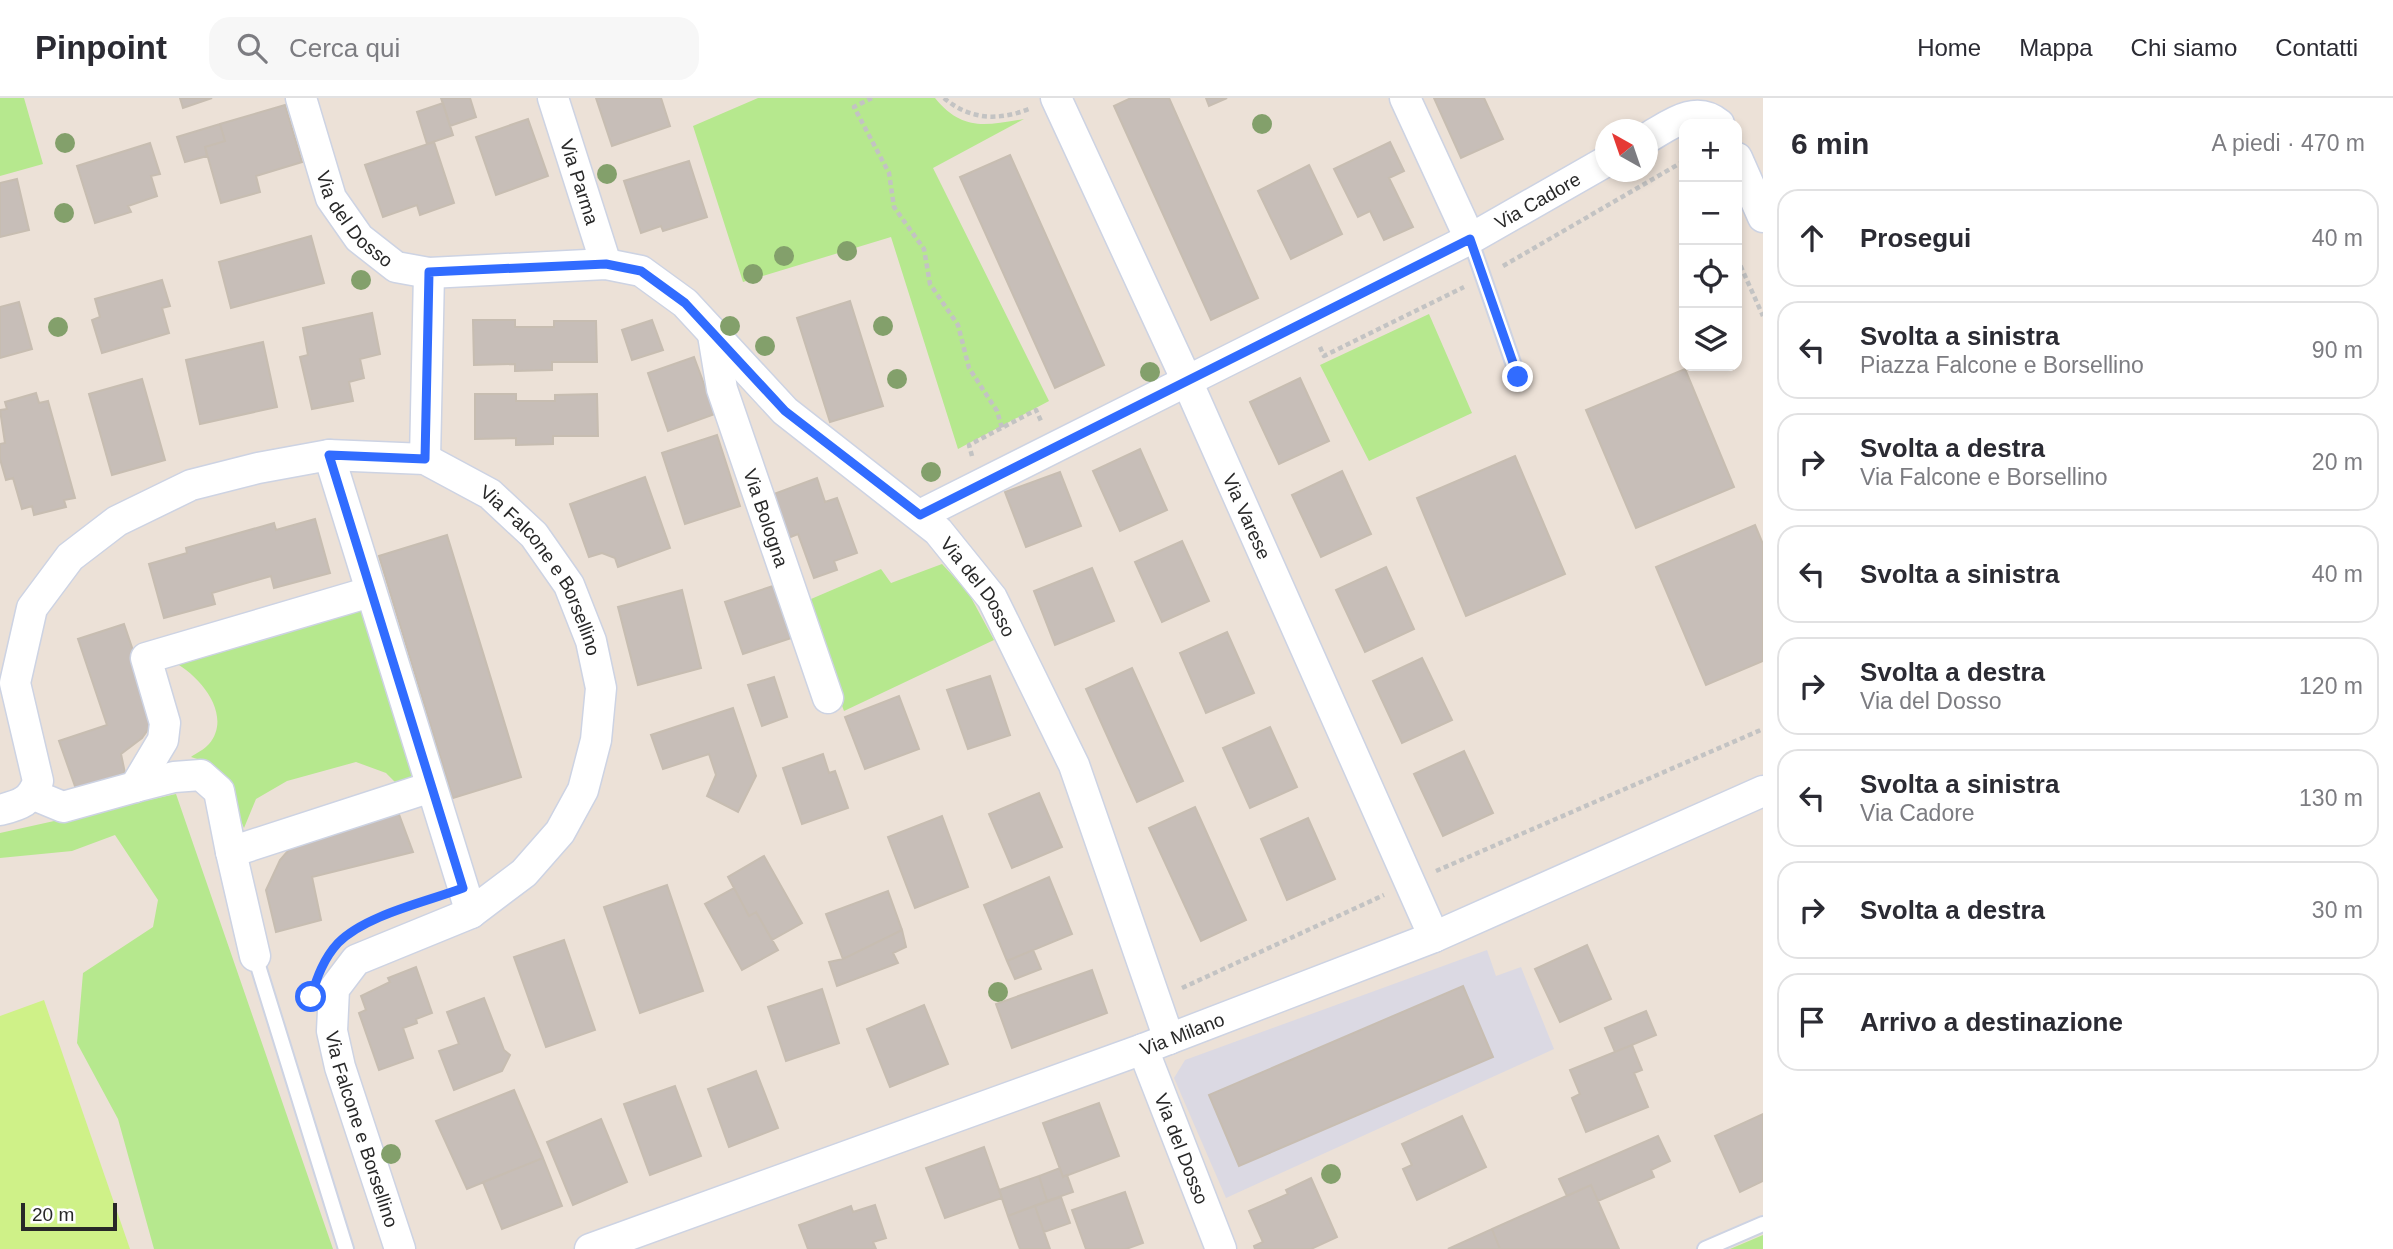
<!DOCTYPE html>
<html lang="it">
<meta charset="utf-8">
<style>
:root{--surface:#fff;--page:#f7f7f7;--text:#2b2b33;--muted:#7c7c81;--line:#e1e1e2}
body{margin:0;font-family:Helvetica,sans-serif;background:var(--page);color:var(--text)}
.controls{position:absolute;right:21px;top:21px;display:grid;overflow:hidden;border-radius:14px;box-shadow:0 4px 10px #0003}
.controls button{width:63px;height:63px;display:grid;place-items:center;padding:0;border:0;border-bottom:2px solid var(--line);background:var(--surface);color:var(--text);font:35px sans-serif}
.compass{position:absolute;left:1595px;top:21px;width:63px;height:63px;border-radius:50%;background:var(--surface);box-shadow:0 4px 10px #0003;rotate:320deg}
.scale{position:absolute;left:21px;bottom:18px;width:96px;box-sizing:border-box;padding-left:7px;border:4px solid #282828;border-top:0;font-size:19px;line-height:24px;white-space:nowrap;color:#282828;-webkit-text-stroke:5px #fff;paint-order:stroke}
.stop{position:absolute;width:21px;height:21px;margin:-16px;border:5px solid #316cff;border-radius:50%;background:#fff}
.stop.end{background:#316cff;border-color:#fff;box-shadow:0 2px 7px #0008}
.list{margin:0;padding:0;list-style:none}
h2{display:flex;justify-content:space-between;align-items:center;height:91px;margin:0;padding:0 28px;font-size:30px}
h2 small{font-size:23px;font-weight:400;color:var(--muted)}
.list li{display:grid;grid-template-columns:46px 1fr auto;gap:21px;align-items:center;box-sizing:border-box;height:98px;margin:0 14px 14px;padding:0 14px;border:2px solid var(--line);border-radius:21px}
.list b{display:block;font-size:26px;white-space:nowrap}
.list p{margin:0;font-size:23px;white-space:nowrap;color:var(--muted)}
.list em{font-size:23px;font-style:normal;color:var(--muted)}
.icon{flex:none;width:38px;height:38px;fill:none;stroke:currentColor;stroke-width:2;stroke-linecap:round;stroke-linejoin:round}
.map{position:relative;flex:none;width:1763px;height:1151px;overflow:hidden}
header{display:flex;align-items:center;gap:42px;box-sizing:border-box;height:98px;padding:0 35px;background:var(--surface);border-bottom:2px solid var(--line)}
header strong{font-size:33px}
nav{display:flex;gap:38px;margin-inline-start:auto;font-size:24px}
.search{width:490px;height:63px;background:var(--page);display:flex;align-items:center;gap:18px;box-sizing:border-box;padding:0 24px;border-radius:21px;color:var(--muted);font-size:26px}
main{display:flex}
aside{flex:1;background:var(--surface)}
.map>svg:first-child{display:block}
</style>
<header>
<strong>Pinpoint</strong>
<div class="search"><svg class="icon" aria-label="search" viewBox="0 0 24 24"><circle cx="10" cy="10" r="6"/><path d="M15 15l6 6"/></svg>Cerca qui</div>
<nav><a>Home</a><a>Mappa</a><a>Chi siamo</a><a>Contatti</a></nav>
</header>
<main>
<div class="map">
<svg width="1763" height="1151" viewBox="0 0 1763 1151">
<rect width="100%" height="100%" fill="#ece1d7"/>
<path fill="#dbd9e3" d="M1487,852L1496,878L1521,869L1554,951L1226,1100L1174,980L1185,962Z"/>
<path fill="#b6e88e" d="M0,0H24L43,66L0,78Z
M758,0H935C963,34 986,27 1024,21L933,70L1049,303L958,351L891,139L743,184L693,28Z
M1429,216L1472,315L1369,363L1320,267Z
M942,466L968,494L994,542L844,613L804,504L881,471L891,485Z
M366,505L421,678L396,685L386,675L356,664L287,683L256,701L244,730C230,698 228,669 191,659C196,655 204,652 209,646C234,616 198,575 170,562Z
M176,696L333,1151H154L118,1021L77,945L83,875L153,829L158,802L115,737L72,753L0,760V735Z
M1763,1137V1151H1730Z"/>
<path fill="#cff188" d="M44,902L130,1151H0V918Z"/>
<path fill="#c7beb8" stroke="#c7bdb1" stroke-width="2" d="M180,0H212L183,10Z
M441,0H470L476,19L450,28Z
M596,0H661L670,28L612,48Z
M1131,0H1169L1258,200L1211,222L1114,8Z
M1206,0H1227L1209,8Z
M1434,0H1484L1503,41L1461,60Z
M443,5L453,37L427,46L417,14Z
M285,7L302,64L256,78L260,94L221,105L205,49L225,43L220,26Z
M528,21L548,78L496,97L476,39Z
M220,26L225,43L205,49L207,58L185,64L177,39Z
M434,44L454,105L420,117L417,107L383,119L365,67Z
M1390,44L1404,73L1389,80L1413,129L1384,142L1370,113L1358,119L1334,71Z
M150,45L160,76L151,78L157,98L128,108L131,114L95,125L77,68Z
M1010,57L1104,267L1055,290L960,79Z
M689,63L707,119L663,133L661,128L641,135L624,83Z
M1309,67L1342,136L1291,161L1258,93Z
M17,81L29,132L0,139V85Z
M311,138L324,185L231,210L219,164Z
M162,182L170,208L162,210L169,235L102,255L92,222L100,219L95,201Z
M850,203L883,308L830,324L797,220Z
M19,204L32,251L0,260V209Z
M372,215L380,256L360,261L364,280L349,284L353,303L312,311L300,259L308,257L303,230Z
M473,222H515V229H554V223H596L597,264H552V272L515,273V266L474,267Z
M652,222L663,252L632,262L622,232Z
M263,244L277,309L200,326L186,262Z
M694,259L715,316L668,333L648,275Z
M1685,271L1734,389L1636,430L1586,312Z
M1300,280L1329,343L1279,366L1250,304Z
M142,281L165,362L112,377L89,296Z
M36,295L39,305L48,303L75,400L64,402L66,409L34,417L32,408L22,411L13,380L6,382L0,361V346L5,345L0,312L7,311L5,304Z
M475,296H516V303H555V297L597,296L598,338H553V346L516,347V340L475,341Z
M717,337L740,408L685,426L662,355Z
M1140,351L1167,412L1120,433L1093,373Z
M1515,358L1565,476L1466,518L1417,400Z
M1342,373L1371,436L1321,459L1292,397Z
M1060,374L1081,428L1026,449L1005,394Z
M645,379L670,450L618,469L615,460L602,455L589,459L570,406Z
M817,380L825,404L837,400L857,455L834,463L837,472L814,480L798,436L786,441L771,397Z
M315,421L330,475L274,490L271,478L212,495L215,506L164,520L149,466L187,455L186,450L274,425L276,432Z
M1755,427L1763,446V563L1706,587L1656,469Z
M447,437L521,679L453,700L379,458Z
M1182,443L1209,503L1162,524L1135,464Z
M1386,469L1414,531L1365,554L1336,492Z
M1092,470L1114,523L1055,547L1034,493Z
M773,488L791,540L743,556L725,504Z
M682,492L701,570L638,587L618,509Z
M124,526L156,620L142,640L121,656L125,675L76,691L59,643L107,627L78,541Z
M1227,534L1254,595L1206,615L1180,555Z
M1422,560L1452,622L1402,645L1373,583Z
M1132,570L1183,683L1137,704L1086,591Z
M990,578L1010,637L968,651L947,592Z
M774,579L787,619L762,628L748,587Z
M899,598L919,651L865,671L845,619Z
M733,610L756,678L738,714L707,698L716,677L709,656L663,671L651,637Z
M1270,629L1297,689L1250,710L1223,650Z
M1464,653L1493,715L1443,738L1414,676Z
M823,656L829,675L835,673L848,710L802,726L783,670Z
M1039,695L1062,749L1012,770L989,716Z
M1195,709L1246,822L1201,843L1149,730Z
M397,711L413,754L312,779L321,822L276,834L266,792L280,762L293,747Z
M942,718L968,789L915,810L888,739Z
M1308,720L1335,781L1287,802L1261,741Z
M764,758L802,825L772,842L756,814L749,818L728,779Z
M1049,779L1072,836L1007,863L984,807Z
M667,787L703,893L640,915L604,809Z
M734,790L749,818L756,814L778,852L742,872L705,806Z
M888,793L902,832L843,861L826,816Z
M902,832L906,849L893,855L898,865L837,888L829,864L843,861Z
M564,842L595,932L546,949L514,859Z
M1587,847L1611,901L1560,924L1535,871Z
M1033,852L1041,871L1015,881L1007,863Z
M416,869L432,915L416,921L417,925L403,930L413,960L379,972L359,915L366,912L361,898L390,884L388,880Z
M1092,872L1107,915L1012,950L996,906Z
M1463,888L1493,959L1239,1068L1209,997Z
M822,891L839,945L786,963L768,909Z
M484,900L504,952L510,957L502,973L454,992L439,953L459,946L447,914Z
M924,907L948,966L890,989L867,931Z
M1646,913L1656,937L1615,954L1605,930Z
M1632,947L1642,972L1634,975L1648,1009L1586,1034L1572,1000L1580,996L1570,972Z
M756,973L778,1030L729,1049L708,991Z
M675,988L701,1058L650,1077L624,1006Z
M514,992L543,1060L467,1091L436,1023Z
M1099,1005L1119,1058L1063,1079L1043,1025Z
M1763,1016V1083L1740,1094L1715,1038Z
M1462,1018L1486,1069L1417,1102L1403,1071L1412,1067L1402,1046Z
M601,1021L627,1084L573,1107L547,1044Z
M1658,1038L1670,1063L1651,1072L1654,1079L1598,1103L1591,1087L1567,1098L1559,1081Z
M984,1049L1002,1100L945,1120L926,1070Z
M543,1060L562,1108L502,1131L483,1084Z
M1060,1070L1063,1079L1067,1077L1073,1094L1047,1103L1039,1078Z
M1039,1078L1047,1103L1008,1118L999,1092Z
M1311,1080L1337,1139L1311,1151H1255L1254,1148L1263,1144L1249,1113L1288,1096L1286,1092Z
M1591,1087L1619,1151H1500L1492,1131Z
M1125,1094L1143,1145L1126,1151H1086L1072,1112Z
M1061,1099L1070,1125L1044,1134L1035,1108Z
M875,1107L886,1140L873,1144L876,1151H808L799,1127L851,1108L853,1114Z
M1035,1108L1044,1134L1050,1151H1020L1018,1146L1008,1118Z
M1492,1131L1500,1151H1448Z"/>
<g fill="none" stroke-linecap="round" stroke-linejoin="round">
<g stroke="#cdd3e3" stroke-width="18">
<path id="lane" d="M1470,141L1518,279
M255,858L346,1151
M1705,1151L1763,1126"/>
</g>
<g stroke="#cdd3e3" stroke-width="33">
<g id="street">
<path id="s1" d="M301,0L331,100L359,140L396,169L429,175L606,166L641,173L685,205L785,313L938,433L992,500L1074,667L1169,941"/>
<path id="s2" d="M553,0L606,166"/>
<path id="s3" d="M1056,0L1187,283L1434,839"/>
<path d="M1405,0L1470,141"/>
<path d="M1647,40C1670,27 1695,6 1719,26"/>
<path d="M1737,60L1763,119"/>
<path id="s4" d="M713,237L722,291L828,600"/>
<path d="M329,357L471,815"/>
<path d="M425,361L429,175"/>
<path id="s5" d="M920,417L1470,141L1605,64"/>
<path d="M135,689L174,679L201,677L219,693L231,754L431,689"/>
<path d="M34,697L63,709L135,689L163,642L165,625L146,560L370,494"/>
<path id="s6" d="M0,712C20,707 32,703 38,683L15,585L32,510L70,459L117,423L191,387L258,370L329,357L425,361L490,396L534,437L569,487L591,543L601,590L596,642L583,692L560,734L524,775L471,815L356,862L334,891L332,933L340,969L400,1151"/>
<path d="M231,754L255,858"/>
<path id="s7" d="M1143,951L1221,1151"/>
<path id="s8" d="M590,1151L1143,951L1434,839L1763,693"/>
</g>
</g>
<path stroke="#c3c3c3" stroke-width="4.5" stroke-dasharray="5 3.5" stroke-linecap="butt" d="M872,0L854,9L889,75L894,109L924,151L930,186L958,227L969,270L997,313L1002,330
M944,0C970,22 998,23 1029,11
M1737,160L1763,218
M1503,168L1684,63
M1320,249L1324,258L1464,189
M972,358L969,347L1036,312L1041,323
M1436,773L1763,631
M1182,890L1384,797"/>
<use href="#lane" stroke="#fff" stroke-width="14"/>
<use href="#street" stroke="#fff" stroke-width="30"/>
</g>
<g fill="#83a06b">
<circle cx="1262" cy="26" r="10"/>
<circle cx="65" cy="45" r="10"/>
<circle cx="607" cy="76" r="10"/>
<circle cx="64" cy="115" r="10"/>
<circle cx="847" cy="153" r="10"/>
<circle cx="784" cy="158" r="10"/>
<circle cx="753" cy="176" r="10"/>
<circle cx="361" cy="182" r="10"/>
<circle cx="730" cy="228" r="10"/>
<circle cx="883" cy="228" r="10"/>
<circle cx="58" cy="229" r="10"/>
<circle cx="765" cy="248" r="10"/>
<circle cx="1150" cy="274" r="10"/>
<circle cx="897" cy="281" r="10"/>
<circle cx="931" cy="374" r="10"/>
<circle cx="998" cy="894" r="10"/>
<circle cx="391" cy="1056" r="10"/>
<circle cx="1331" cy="1076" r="10"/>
</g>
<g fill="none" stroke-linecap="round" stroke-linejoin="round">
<path stroke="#316cff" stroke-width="9" d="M311,899C317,879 324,860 338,845C365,817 426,804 463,790L329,357L425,361L429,174L606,166L641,173L685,205L785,313L920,417L1470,141L1518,279"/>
</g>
<g text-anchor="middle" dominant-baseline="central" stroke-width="5" stroke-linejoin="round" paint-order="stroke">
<g font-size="19" fill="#282828" stroke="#fff">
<text stroke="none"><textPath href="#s2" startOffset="88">Via Parma</textPath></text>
<text stroke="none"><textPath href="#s5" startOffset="693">Via Cadore</textPath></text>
<text stroke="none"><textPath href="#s1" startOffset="135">Via del Dosso</textPath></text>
<text stroke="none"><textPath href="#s3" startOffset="460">Via Varese</textPath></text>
<text stroke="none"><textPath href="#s4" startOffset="191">Via Bologna</textPath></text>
<text stroke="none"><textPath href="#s6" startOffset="838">Via Falcone e Borsellino</textPath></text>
<text stroke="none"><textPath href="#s1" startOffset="912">Via del Dosso</textPath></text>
<text stroke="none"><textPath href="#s8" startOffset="630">Via Milano</textPath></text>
<text stroke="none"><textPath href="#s6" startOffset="1552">Via Falcone e Borsellino</textPath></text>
<text stroke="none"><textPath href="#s7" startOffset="107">Via del Dosso</textPath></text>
</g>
</g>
</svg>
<div class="controls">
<button>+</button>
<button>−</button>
<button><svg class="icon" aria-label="locate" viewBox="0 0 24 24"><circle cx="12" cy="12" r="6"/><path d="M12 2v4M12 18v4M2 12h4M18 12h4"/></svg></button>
<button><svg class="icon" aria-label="layers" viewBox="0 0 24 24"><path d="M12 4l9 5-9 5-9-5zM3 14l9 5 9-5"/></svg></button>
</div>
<svg class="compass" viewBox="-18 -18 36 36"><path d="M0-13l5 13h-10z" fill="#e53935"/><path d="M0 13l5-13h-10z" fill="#7c7c81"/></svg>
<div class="scale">20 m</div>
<div class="stop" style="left:311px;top:899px"></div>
<div class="stop end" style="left:1518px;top:279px"></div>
</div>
<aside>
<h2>6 min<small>A piedi · 470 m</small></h2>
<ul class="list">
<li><svg class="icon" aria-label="ahead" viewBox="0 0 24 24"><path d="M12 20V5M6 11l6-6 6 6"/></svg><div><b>Prosegui</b></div><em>40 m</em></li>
<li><svg class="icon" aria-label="left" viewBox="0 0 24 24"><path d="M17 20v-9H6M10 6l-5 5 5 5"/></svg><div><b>Svolta a sinistra</b><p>Piazza Falcone e Borsellino</p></div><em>90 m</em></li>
<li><svg class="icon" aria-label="right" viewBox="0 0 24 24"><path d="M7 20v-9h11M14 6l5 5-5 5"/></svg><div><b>Svolta a destra</b><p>Via Falcone e Borsellino</p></div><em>20 m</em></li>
<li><svg class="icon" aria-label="left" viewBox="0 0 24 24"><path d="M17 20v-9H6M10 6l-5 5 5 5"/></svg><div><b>Svolta a sinistra</b></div><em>40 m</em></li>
<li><svg class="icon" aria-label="right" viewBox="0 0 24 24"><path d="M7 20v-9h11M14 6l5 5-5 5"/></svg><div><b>Svolta a destra</b><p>Via del Dosso</p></div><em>120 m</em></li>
<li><svg class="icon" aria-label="left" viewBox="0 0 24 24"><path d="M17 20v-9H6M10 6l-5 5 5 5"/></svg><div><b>Svolta a sinistra</b><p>Via Cadore</p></div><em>130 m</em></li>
<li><svg class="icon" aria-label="right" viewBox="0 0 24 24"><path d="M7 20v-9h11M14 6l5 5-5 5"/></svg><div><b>Svolta a destra</b></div><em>30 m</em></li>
<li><svg class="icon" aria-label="arrive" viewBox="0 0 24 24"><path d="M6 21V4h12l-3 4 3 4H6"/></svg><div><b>Arrivo a destinazione</b></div></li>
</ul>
</aside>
</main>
